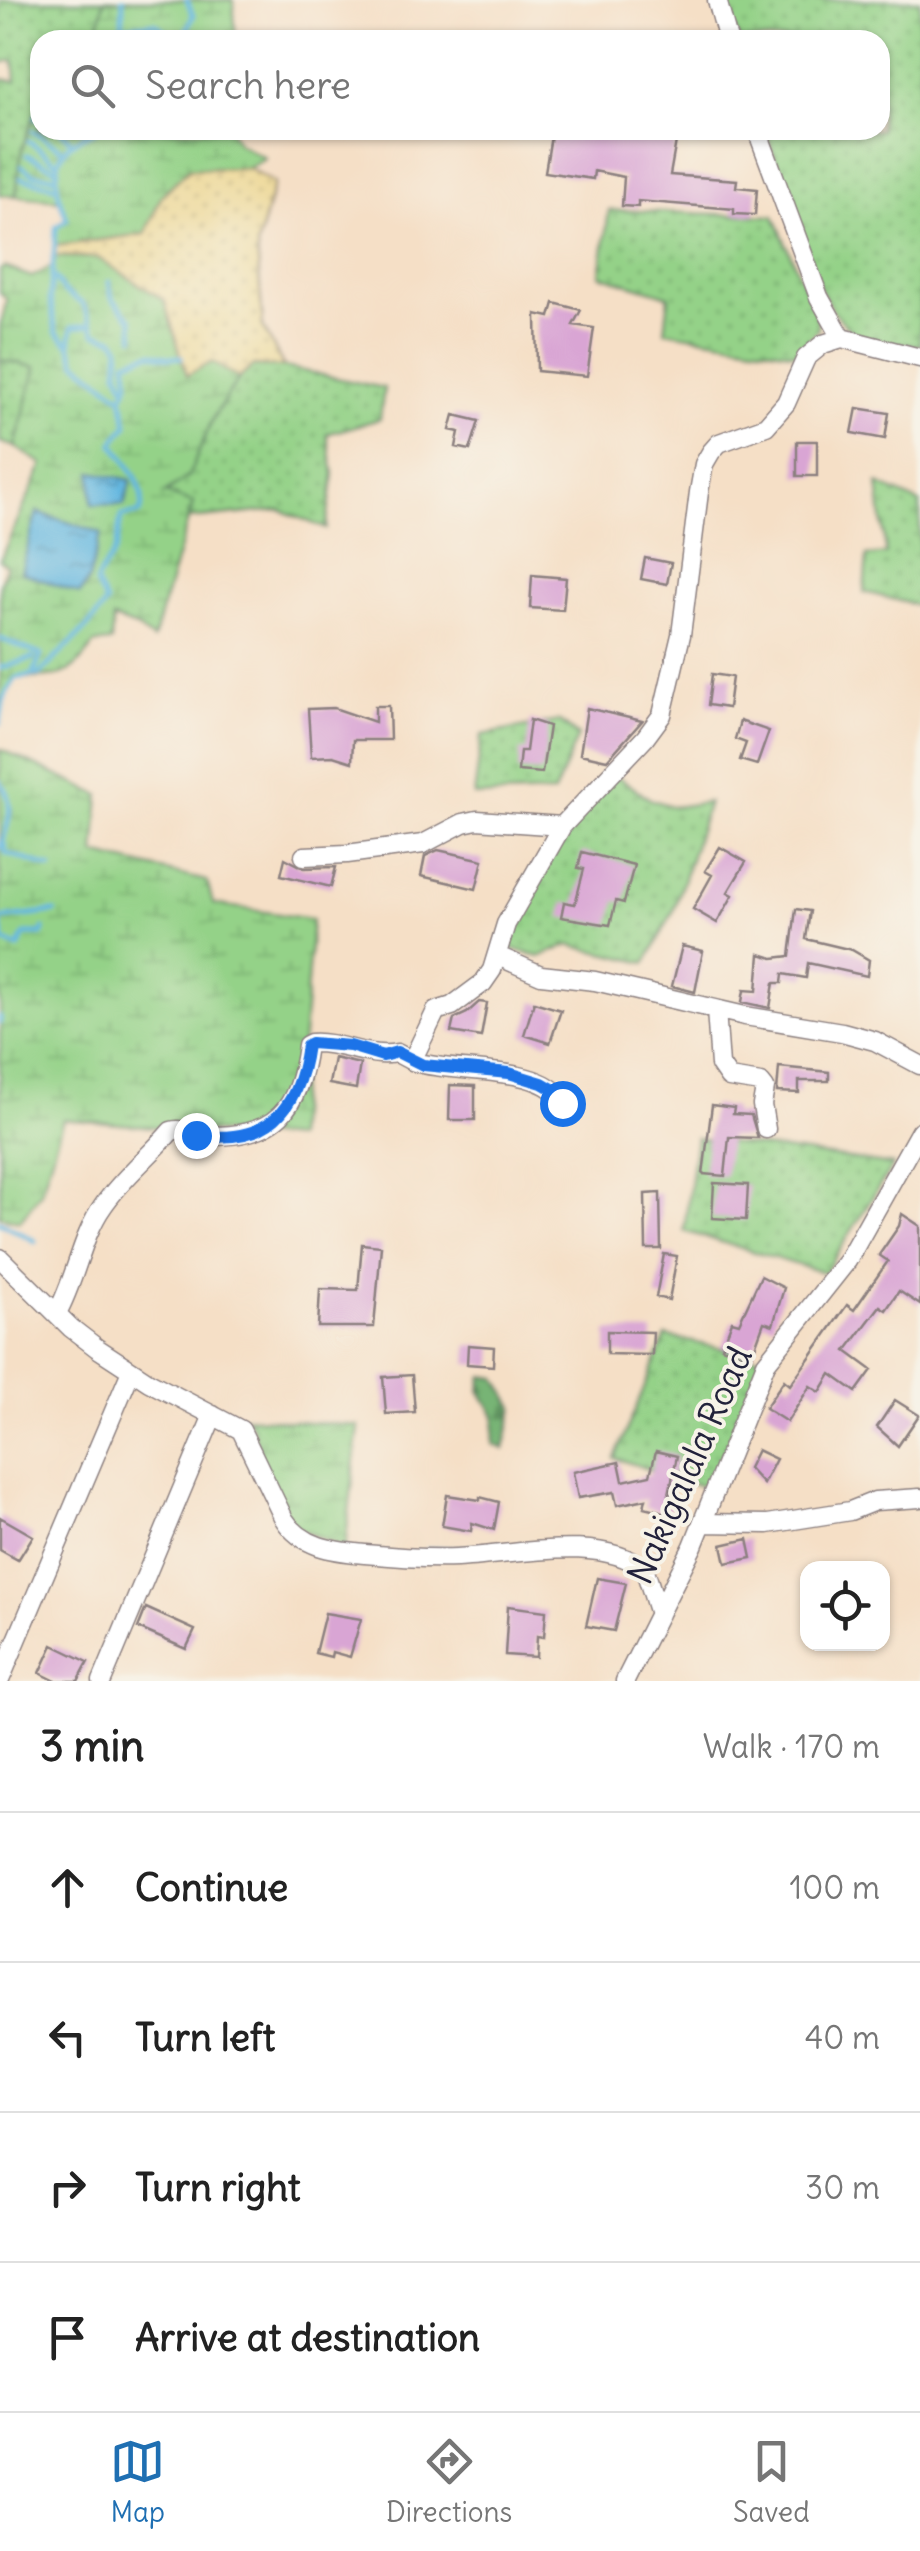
<!DOCTYPE html>
<meta charset="utf-8">
<style>
:root{--surface:#fff;--page:#f2f2f2;--text:#222;--muted:#767676;--line:#e0e0e0;--accent:#1f6fb2}
body{margin:0;font-family:Delius,sans-serif;background:var(--page);color:var(--text)}
.controls{position:absolute;right:30px;bottom:30px;display:grid;overflow:hidden;border-radius:20px;box-shadow:0 2px 8px #0004}
.controls button{width:90px;height:90px;display:grid;place-items:center;padding:0;border:0;border-bottom:2px solid var(--line);background:var(--surface);color:var(--text);font:50px sans-serif}
.stop{position:absolute;width:30px;height:30px;margin:-22px;border:8px solid #1a73e8;border-radius:50%;background:#fff}
.stop.end{background:#1a73e8;border-color:#fff;box-shadow:0 2px 10px #0008}
.list{margin:0;padding:0;list-style:none}
h2{display:flex;justify-content:space-between;align-items:center;height:130px;margin:0;padding:0 40px;font-size:42px}
h2 small{font-size:32px;font-weight:400;color:var(--muted)}
.list li{display:grid;grid-template-columns:65px 1fr auto;gap:30px;align-items:center;box-sizing:border-box;height:150px;padding:0 40px;border-top:2px solid var(--line)}
.list b{display:block;font-size:38px;white-space:nowrap}
.list em{font-size:32px;font-style:normal;color:var(--muted)}
.icon{flex:none;width:55px;height:55px;fill:none;stroke:currentColor;stroke-width:2;stroke-linecap:round;stroke-linejoin:round}
.map{position:relative;flex:none;width:920px;height:1681px;overflow:hidden}
.search{position:absolute;background:var(--surface);box-shadow:0 2px 8px #0004;left:30px;right:30px;top:30px;height:110px;display:flex;align-items:center;gap:25px;box-sizing:border-box;padding:0 35px;border-radius:30px;color:var(--muted);font-size:38px}
.sheet{height:730px;background:var(--surface)}
nav{display:flex;justify-content:space-around;align-items:center;box-sizing:border-box;height:140px;border-top:2px solid var(--line);background:var(--surface);font-size:28px;color:var(--muted)}
nav a{display:grid;justify-items:center;gap:5px}
nav .on{color:var(--accent)}
.map>svg:first-child{display:block}
</style>
<div class="map">
<svg width="920" height="1681" viewBox="0 0 920 1681">
<defs>
<pattern id="green-dots" width="8" height="8" patternUnits="userSpaceOnUse" patternTransform="scale(2.5)"><rect width="8" height="8" fill="#94d288"/><path d="M2 2h.1M6 6h.1" fill="none" stroke="#7fb476" stroke-width="1.8" stroke-linecap="round"/></pattern>
<pattern id="forest-firs" width="22" height="20" patternUnits="userSpaceOnUse" patternTransform="scale(2.5)"><rect width="22" height="20" fill="#77b474"/><path d="M5 1l3.5 6h-7zM16 11l3.5 6h-7z" fill="#619260"/></pattern>
<pattern id="wetland-marsh" width="20" height="14" patternUnits="userSpaceOnUse" patternTransform="scale(2.5)"><rect width="20" height="14" fill="#94d288"/><path d="M1 5h8M5 5V1M11 12h8M15 12V8" fill="none" stroke="#7fb476"/></pattern>
<pattern id="sand-dots" width="8" height="8" patternUnits="userSpaceOnUse" patternTransform="scale(2.5)"><rect width="8" height="8" fill="#eeda9e"/><path d="M2 2h.1M6 6h.1" fill="none" stroke="#ccbb89" stroke-width="1.8" stroke-linecap="round"/></pattern>
<pattern id="water-ripples" width="26" height="14" patternUnits="userSpaceOnUse" patternTransform="scale(2.5)"><rect width="26" height="14" fill="#65b8e0"/><path d="M2 4q2-2 4 0t4 0M15 11q2-2 4 0t4 0" fill="none" stroke="#5395b7"/></pattern>
</defs>
<rect width="100%" height="100%" fill="#f7f3e8"/>
<filter id="ink" filterUnits="userSpaceOnUse"><feTurbulence type="fractalNoise" baseFrequency=".01" numOctaves="2"/><feDisplacementMap in="SourceGraphic" scale="20" xChannelSelector="R" yChannelSelector="G"/><feConvolveMatrix kernelMatrix="1 2 1 2 8 2 1 2 1" color-interpolation-filters="sRGB"/></filter>
<filter id="wash" filterUnits="userSpaceOnUse"><feTurbulence type="fractalNoise" baseFrequency=".0048" numOctaves="4" result="noise"/><feDisplacementMap in="SourceGraphic" scale="40" xChannelSelector="R" yChannelSelector="G"/><feGaussianBlur stdDeviation="2.25" result="paint"/><feColorMatrix in="noise" values="0 0 0 0 0 0 0 0 0 0 0 0 0 0 0 0 0 1.4 0 .05"/><feComposite in="paint" operator="in"/></filter>
<g filter="url(#wash)">
<rect width="100%" height="100%" fill="#f5dfc6"/>
<path fill="url(#green-dots)" stroke="#5b7a62" stroke-width="2.5" d="M0,0H104L96,40H40V101L22,149L16,196L0,195V79L16,81L14,60L0,63Z
M720,0H920V346C902,343 874,343 858,335C812,311 783,180 766,130H880V40H740Z
M609,210L774,216L817,316L818,329L796,353L665,331L669,296L600,275Z
M0,360L36,366L15,447L0,442Z
M253,366L284,367L384,388L380,419L327,434L334,474L326,529L281,510L189,519L193,503L164,493L188,476L214,416L239,378Z
M878,484L920,503V606L864,592L867,556L886,554Z
M559,721L578,736L554,793L474,796L482,735Z
M608,770L650,799L674,807L708,802L674,910L646,963L569,945L539,957L511,948L502,941L530,886Z
M696,1138L893,1165L825,1273L684,1231Z
M666,1336L763,1358L709,1489L615,1458Z"/>
<path fill="url(#forest-firs)" stroke="#4c6b58" stroke-width="2.5" d="M483,1376L497,1378L514,1407L504,1449L493,1444L495,1416L480,1390Z"/>
<path fill="url(#wetland-marsh)" stroke="#5b7a62" stroke-width="2.5" d="M104,0H233L236,40H96Z
M40,101V130H230L238,143L265,158L248,168L189,169L162,195L145,234L56,246V227L66,219L59,200L16,196L22,149Z
M55,256L98,258L164,300L187,374L212,362L239,378L214,416L188,477L165,493L193,503L153,640L136,627L113,619L111,642L94,644C73,679 54,678 16,678L4,697L0,724V585L7,566L0,560L43,464L15,447L36,367L0,360V327L7,300L0,292V270L4,267L32,277L54,265Z
M0,749L100,795L95,854L207,881L213,904L312,919L295,1139L63,1119L41,1192L20,1221L0,1216Z
M245,1417L359,1426L345,1548L278,1521L252,1426Z"/>
<path fill="url(#sand-dots)" stroke="#887e6c" stroke-width="2.5" d="M248,168L274,183L257,246L263,327L284,367L253,366L239,378L212,362L187,375L164,300L98,258L55,256L56,246L145,234L162,195L189,169Z"/>
<path fill="url(#water-ripples)" stroke="#446d8e" stroke-width="2.5" d="M92,472L131,480L124,505L92,504Z
M37,512L101,533L89,579L80,594L21,572Z"/>
<g fill="none" stroke-linecap="round" stroke-linejoin="round">
<path stroke="#65b8e0" stroke-width="5" d="M123,0L122,27L155,23L171,36L166,40
M182,40L193,16L187,0
M36,117L40,120
M60,130L72,142
M33,131L64,151
M29,141L58,163
M27,155L58,170
M22,166L33,174L57,177
M21,178L56,186
M55,278L64,292L83,304L95,333L114,339L120,347L118,372L126,388
M109,282L112,298L132,319L134,337
M70,345L72,327L91,325
M122,397L129,383L126,361L152,353L170,358L182,357
M1,639L41,655L33,675
M0,668L33,658
M0,724L4,697L16,678L40,674C62,650 88,631 106,603L96,584C99,570 112,561 116,548C119,537 118,527 122,516L140,513C149,487 127,464 113,443L127,425L122,397L76,362L70,345L56,332L50,298L56,227L67,219C58,198 49,166 67,147C74,139 87,135 96,130
M0,782C16,802 9,825 0,847
M4,843L6,853L51,868
M0,919L55,912
M0,924L4,941L18,948L25,934H42L44,929
M0,1017V1022
M0,1222L35,1241
M428,1550L477,1548"/>
</g>
<g id="blocks">
<path fill="#d9a5d4" d="M552,130H678L670,175L737,180L736,187L757,189L755,215L734,214V209L638,201V207L622,206L624,177L594,171L593,179L545,172Z
M554,303L581,310L573,325L594,328L587,376L537,371L536,314L550,317Z
M857,408L889,413L885,439L852,433Z
M454,415L479,421L470,450L456,447L459,432L450,430Z
M797,441H817V476H797Z
M645,558L671,563L667,584L641,579Z
M532,575L566,578L563,610L530,608Z
M712,674L732,677L728,708L708,705Z
M375,706H389L390,740H353L352,762L333,756L311,757L308,709L334,708L375,722Z
M587,708L642,721L607,760L580,754Z
M530,720L549,726L542,773L518,771L520,751H526Z
M740,721L769,731L757,765L740,760L746,743L735,739Z
M720,847L746,862L728,892L733,895L717,923L693,909L712,875L705,871Z
M438,850L483,860L476,889L421,876L425,856Z
M582,852L634,865L624,903L616,901L610,925L561,917L564,902L575,904L584,869L578,868Z
M285,858L304,868L336,867L331,887L281,875Z
M796,909L810,911L806,939L852,950L869,960L867,976L808,963L806,978L783,974L782,983H774L770,1008L742,1002L744,990L757,991L760,954L773,958L790,956Z
M682,946L703,951L695,992L672,986Z
M479,1002L487,1003L481,1037L451,1032L454,1019L467,1013Z
M534,1002L561,1010L550,1043L524,1035Z
M334,1058L360,1064L356,1089L329,1084Z
M779,1067L829,1072V1081H799V1093L777,1092Z
M450,1085L475,1086V1120H449Z
M712,1105L734,1108L733,1114L751,1115L758,1138L729,1137L725,1176L703,1174Z
M714,1183L748,1185L746,1220L712,1218Z
M660,1193L661,1249H646L645,1194Z
M902,1214L920,1226V1305L899,1291L886,1310L880,1306L846,1351L872,1370L856,1392L831,1374L820,1392L810,1386L787,1422L765,1408L784,1380L790,1385L847,1305L854,1310L888,1261L879,1255L899,1226Z
M362,1244L381,1246L374,1327H318L320,1289L358,1290Z
M664,1254L677,1256L669,1300L656,1297Z
M761,1276L784,1288L773,1325L764,1322L751,1358L722,1347L732,1321L739,1323Z
M607,1331L653,1332L652,1355L607,1354Z
M468,1345L494,1347L493,1366L467,1364Z
M412,1375L415,1412L386,1414L383,1377Z
M895,1400L919,1415L898,1446L877,1427Z
M757,1450L776,1459L763,1484L748,1468Z
M656,1451L677,1456L669,1494H673L668,1513L644,1507L646,1499L617,1505L614,1492L578,1498L573,1472L619,1462L623,1481L650,1475Z
M447,1495L480,1500V1497L499,1502L494,1530L472,1523L471,1531L442,1526Z
M0,1517L33,1536L18,1560L0,1550Z
M748,1539L752,1558L726,1563L722,1545Z
M597,1578L626,1583L614,1631L586,1626Z
M508,1606L546,1611L544,1637L537,1636L536,1657L505,1655Z
M146,1608L195,1630L186,1649L138,1628Z
M325,1613L361,1619L350,1657L332,1652L331,1657L315,1653Z
M53,1645L88,1662L78,1681H56L40,1673Z"/>
</g>
</g>
<g filter="url(#ink)">
<use href="#blocks" fill-opacity="0" stroke="#8c8080" stroke-width="2.5"/>
<g fill="none" stroke-linecap="round" stroke-linejoin="round">
<g stroke="#8c8080" stroke-width="21">
<path id="minor" d="M717,0L728,40
M757,130L819,297L842,338
M304,856L347,854L423,844L463,823L477,820L562,826
M498,956L541,975L595,981L745,1016L842,1032L875,1041L920,1065
M716,1010L720,1065L729,1078L761,1083L765,1088L762,1105L766,1129
M412,1061C449,1074 532,1065 557,1094C562,1100 565,1108 569,1115
M0,1258L71,1328L97,1348L149,1382L241,1430L284,1519C302,1548 334,1551 365,1554C396,1557 426,1559 457,1558C510,1556 601,1533 645,1570L659,1614
M57,1313C76,1279 81,1237 103,1206C122,1178 150,1156 171,1131C183,1127 196,1136 209,1136C276,1137 299,1110 307,1045L311,1043C340,1041 369,1059 397,1053L412,1061L436,1011L452,1006L483,983L492,970L506,924L562,826L645,738L662,715L681,635L699,492L704,464L711,452L719,443L766,426L786,403L806,358L823,344L842,338L920,358
M702,1523L768,1524L850,1511L875,1501L920,1498
M0,1680L131,1371
M102,1681L213,1415
M625,1681L693,1546L766,1363L847,1261L920,1131"/>
</g>
<use href="#minor" stroke="#fff" stroke-width="18"/>
</g>
</g>
<g fill="none" stroke-linecap="round" stroke-linejoin="round" filter="url(#ink)">
<path stroke="#1a73e8" stroke-width="12" d="M196,1135C267,1145 298,1112 307,1045L311,1043L350,1046L383,1056L397,1052L423,1065L509,1073L542,1083L556,1091L562,1103"/>
</g>
<g text-anchor="middle" dominant-baseline="central" stroke-width="8" stroke-linejoin="round" paint-order="stroke">
<g font-size="35" fill="#22223b" stroke="#f7f3e8">
<text transform="translate(689 1465) rotate(-66)">Nakigalala Road</text>
</g>
</g>
</svg>
<div class="controls">
<button><svg class="icon" aria-label="locate" viewBox="0 0 24 24"><circle cx="12" cy="12" r="6"/><path d="M12 2v4M12 18v4M2 12h4M18 12h4"/></svg></button>
</div>
<div class="stop" style="left:562px;top:1103px"></div>
<div class="stop end" style="left:196px;top:1135px"></div>
<div class="search"><svg class="icon" aria-label="search" viewBox="0 0 24 24"><circle cx="10" cy="10" r="6"/><path d="M15 15l6 6"/></svg>Search here</div>
</div>
<section class="sheet">
<h2>3 min<small>Walk · 170 m</small></h2>
<ul class="list">
<li><svg class="icon" aria-label="ahead" viewBox="0 0 24 24"><path d="M12 20V5M6 11l6-6 6 6"/></svg><div><b>Continue</b></div><em>100 m</em></li>
<li><svg class="icon" aria-label="left" viewBox="0 0 24 24"><path d="M17 20v-9H6M10 6l-5 5 5 5"/></svg><div><b>Turn left</b></div><em>40 m</em></li>
<li><svg class="icon" aria-label="right" viewBox="0 0 24 24"><path d="M7 20v-9h11M14 6l5 5-5 5"/></svg><div><b>Turn right</b></div><em>30 m</em></li>
<li><svg class="icon" aria-label="arrive" viewBox="0 0 24 24"><path d="M6 21V4h12l-3 4 3 4H6"/></svg><div><b>Arrive at destination</b></div></li>
</ul>
</section>
<nav>
<a class="on"><svg class="icon" aria-label="map" viewBox="0 0 24 24"><path d="M3 6l6-2 6 2 6-2v14l-6 2-6-2-6 2zM9 4v14M15 6v14"/></svg>Map</a>
<a><svg class="icon" aria-label="directions" viewBox="0 0 24 24"><path d="M12 3l9 9-9 9-9-9zM9 14v-3h6M13 9l2 2-2 2"/></svg>Directions</a>
<a><svg class="icon" aria-label="saved" viewBox="0 0 24 24"><path d="M7 4h10v16l-5-4-5 4z"/></svg>Saved</a>
</nav>
